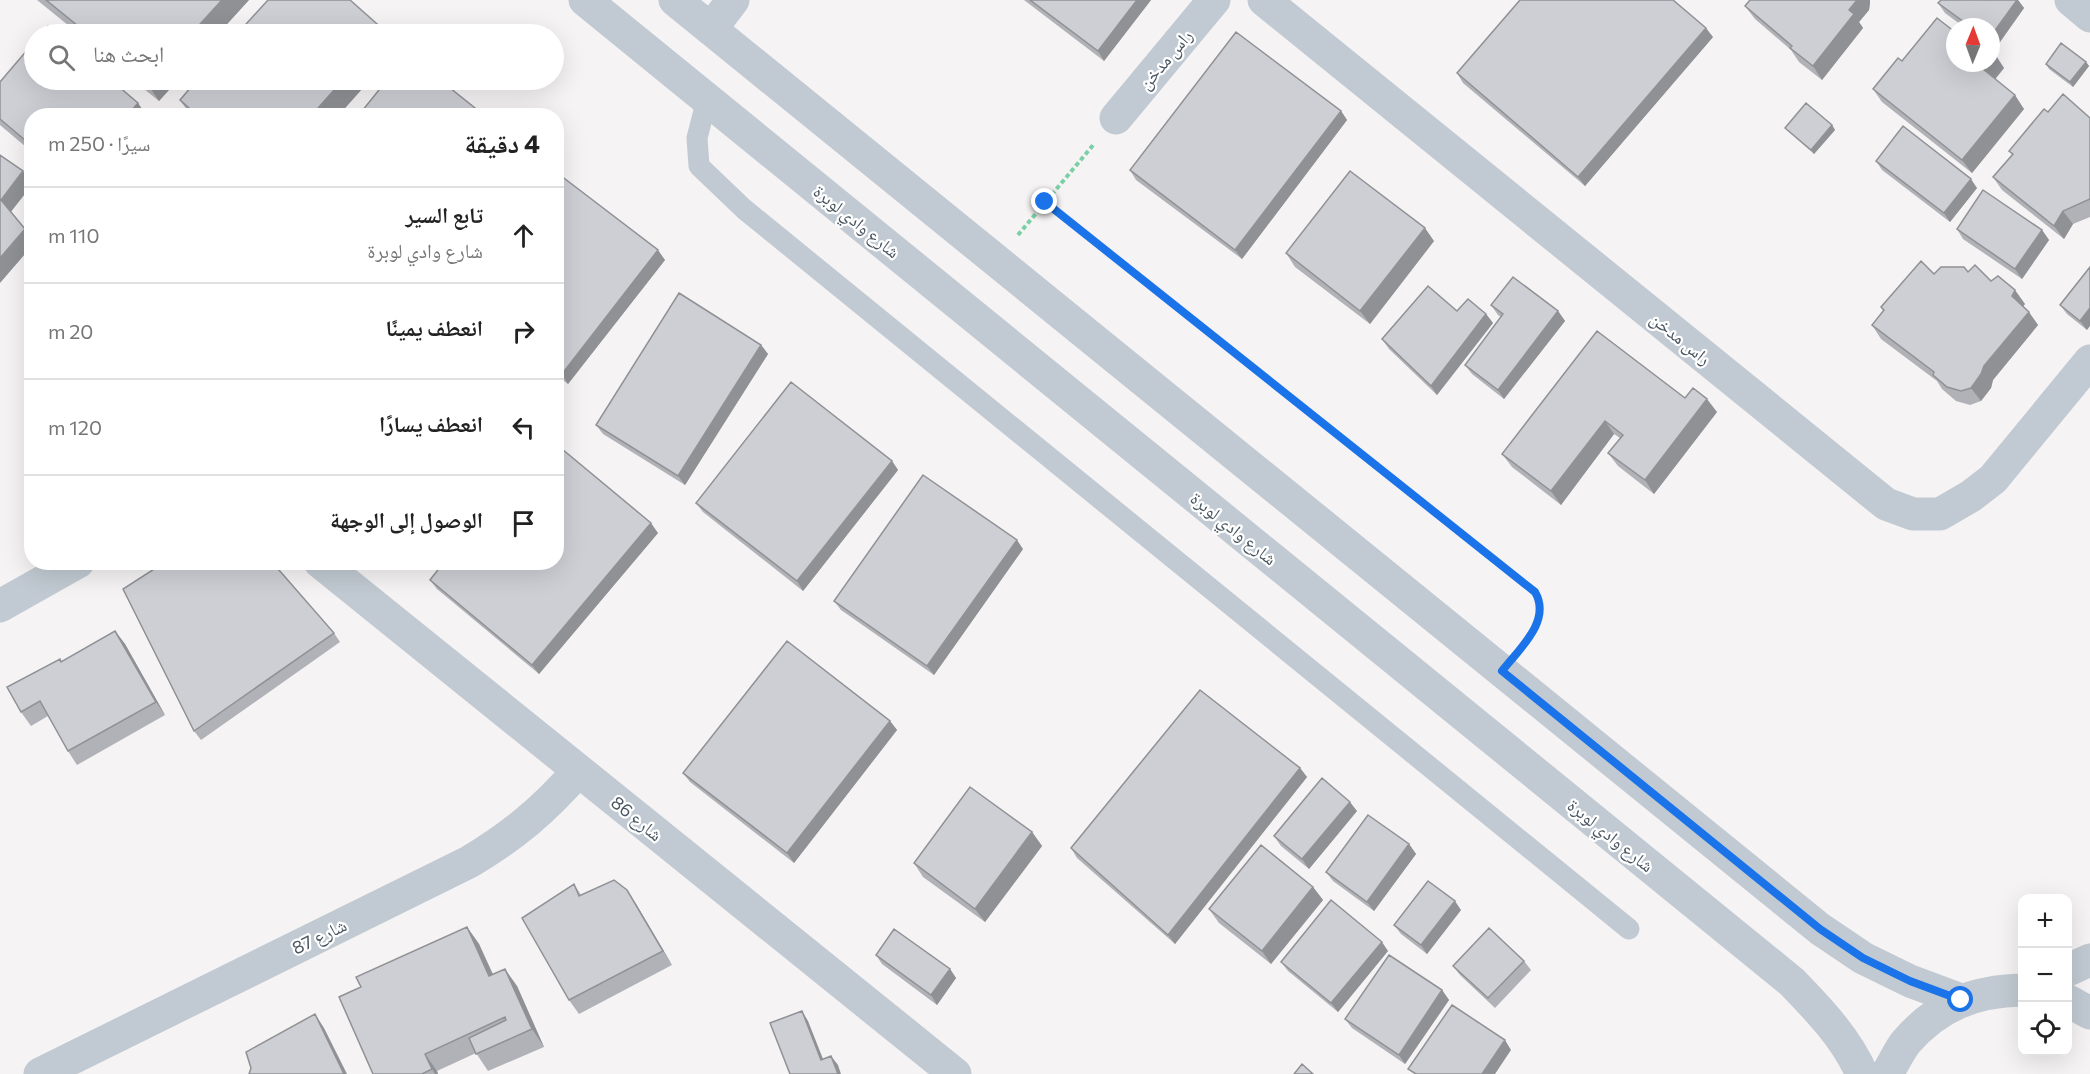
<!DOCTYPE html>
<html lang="ar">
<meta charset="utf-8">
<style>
:root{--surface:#fff;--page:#f6f6f6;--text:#222;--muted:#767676;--line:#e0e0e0}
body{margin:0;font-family:Commissioner,"Noto Naskh Arabic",sans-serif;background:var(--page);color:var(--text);direction:rtl}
.controls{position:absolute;right:18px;bottom:18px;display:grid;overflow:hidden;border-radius:12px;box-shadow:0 6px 24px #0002}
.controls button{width:54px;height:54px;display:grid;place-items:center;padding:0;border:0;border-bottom:2px solid var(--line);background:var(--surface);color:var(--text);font:30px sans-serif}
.compass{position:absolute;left:1946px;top:18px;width:54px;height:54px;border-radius:50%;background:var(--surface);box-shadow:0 6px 24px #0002;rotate:1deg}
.stop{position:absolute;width:18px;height:18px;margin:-14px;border:4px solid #1a73e8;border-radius:50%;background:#fff}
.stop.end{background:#1a73e8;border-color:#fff;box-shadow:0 2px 6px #0008}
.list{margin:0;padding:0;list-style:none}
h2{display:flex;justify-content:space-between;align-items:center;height:78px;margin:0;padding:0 24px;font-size:26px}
h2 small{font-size:20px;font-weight:400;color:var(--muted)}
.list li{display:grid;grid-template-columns:39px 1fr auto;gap:18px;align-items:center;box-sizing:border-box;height:96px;padding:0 24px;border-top:2px solid var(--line)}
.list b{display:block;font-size:22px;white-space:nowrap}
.list p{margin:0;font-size:20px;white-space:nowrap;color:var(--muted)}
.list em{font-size:20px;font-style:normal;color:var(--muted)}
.icon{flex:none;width:33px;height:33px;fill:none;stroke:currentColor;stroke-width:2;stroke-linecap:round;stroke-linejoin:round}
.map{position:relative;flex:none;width:2090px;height:1074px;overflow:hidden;direction:ltr}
.search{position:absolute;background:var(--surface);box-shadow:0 6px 24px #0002;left:24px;top:24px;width:540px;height:66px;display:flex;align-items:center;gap:15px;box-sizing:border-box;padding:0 21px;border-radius:33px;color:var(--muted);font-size:22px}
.panel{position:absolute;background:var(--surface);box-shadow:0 6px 24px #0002;left:24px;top:108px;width:540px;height:462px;border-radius:24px;direction:rtl}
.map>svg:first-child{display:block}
</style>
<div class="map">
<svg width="2090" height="1074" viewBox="0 0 2090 1074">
<rect width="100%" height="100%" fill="#f5f3f3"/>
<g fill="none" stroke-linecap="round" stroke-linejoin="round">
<path stroke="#7ad0a6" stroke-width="4" stroke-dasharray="4.5 3" stroke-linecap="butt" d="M1045,202L1535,593C1547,613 1535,627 1523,643
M1018,235L1094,144"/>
<path stroke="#c1cad2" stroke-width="21" d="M707,99L697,138L699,166L744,209L1629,929"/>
<path stroke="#c1cad2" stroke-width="33" d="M1264,0L1886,504L1913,514H1940L1971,496L1993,479L2090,361
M2071,0L2090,16
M711,29L733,0
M1116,118L1214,0
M320,562L955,1074
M0,606L78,562
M40,1074L469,862C513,836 545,809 578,771"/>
<path stroke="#c1cad2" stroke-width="33" d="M585,0L1792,982C1819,1010 1846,1038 1862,1074
M675,0L1820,929L1863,958L1910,981L1961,1000
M2068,970L2090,960
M2068,1001L2090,1013
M1887,1074C1893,1064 1899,1051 1906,1042C1938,1005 1975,991 2022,990"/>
</g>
<path fill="#b0b2b7" d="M37,0H249L218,34H79Z
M1024,0H1151L1104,61Z
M1750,0H1870V3L1869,10L1859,22L1863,28L1822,80L1799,62L1791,50L1755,19L1745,6Z
M1941,0H2018L2024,8L1995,49L1991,46V27H1964L1945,13L1938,3Z
M1713,37L1585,186L1463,83L1457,73Z
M1902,61L1955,63L2004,68L1995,79L2024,109L1972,173L1882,102L1873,89Z
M2086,62L2089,66L2073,87L2049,69L2046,64Z
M133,80H178L159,101Z
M197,80H370L338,116H191L180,100Z
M0,82L32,116V152L0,125Z
M1341,111L1347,120L1242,259L1136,180L1130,170Z
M2048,112L2090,118V217L2073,224L2064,239L2002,190L1993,177L2012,155L2009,151Z
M1832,125L1835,130L1814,154L1789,132L1785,128Z
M1876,161L1977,188L1950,222L1882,170Z
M556,172L665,260L568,384L556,375Z
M1957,229L2042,230L2049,240L2022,279L1963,239Z
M1434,241L1370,324L1295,267L1286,253Z
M2090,267L2087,330L2067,314L2060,305Z
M1968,272L1991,281L2025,304L2023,306L2038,325L1993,380L1991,388L1981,401L1970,405L1956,401L1942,389L1937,381L1881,339L1872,325L1883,311L1881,307L1934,274Z
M1491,305L1558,311L1565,321L1504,399L1472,374L1465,365L1501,317L1498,315Z
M1457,311L1486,314L1493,323L1437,395L1389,349L1382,339Z
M1597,331L1685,398L1717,412L1654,494L1618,466L1608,453L1620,438L1614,434L1561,505L1512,467L1502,454Z
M761,345L768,354L685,485L603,434L596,425Z
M892,461L898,470L803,591L703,512L696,503Z
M658,533L539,674L437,589L430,580Z
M1023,549L934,675L841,610L834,601Z
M115,631L125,644L165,715L77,765L68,751L48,716L31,726L21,712L61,662Z
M334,633L340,642L201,740L194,731Z
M890,721L897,730L794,863L690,782L683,773Z
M1300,768L1307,777L1175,944L1077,858L1071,848Z
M1357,811L1309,869L1281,846L1274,836Z
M1032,832L1042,846L985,922L923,877L914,863Z
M1409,844L1416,854L1374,911L1333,881L1326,872Z
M574,884L581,895L636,904L672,965L579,1014L569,1000Z
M1313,887L1323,900L1271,964L1219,923L1209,909Z
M1461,910L1427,954L1401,934L1394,925Z
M467,927L479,944L493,974L517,986L544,1047L488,1071L476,1053L437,1071L438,1074H373L361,987Z
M1388,951L1338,1012L1288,971L1281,962Z
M876,955L950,969L956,978L937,1005L882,964Z
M1524,961L1531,970L1495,1008L1460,975L1453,966Z
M1442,990L1449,1000L1405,1064L1352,1028L1345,1019Z"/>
<path fill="#909195" d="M222,0H249L218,34H191Z
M1137,0H1151L1104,61L1098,51Z
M1857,0H1870V3L1869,10L1859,22L1863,28L1822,80L1813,66L1849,10Z
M2017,0H2018L2024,8L1995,49L1991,44V36Z
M1706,28L1713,37L1585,186L1578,177Z
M1995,54L2004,68L1992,83L1983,69L1988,63H1991V59Z
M2086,62L2089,66L2073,87L2070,82Z
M150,80H178L159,101L147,83Z
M343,80H370L338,116H311Z
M2015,95L2024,109L1972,173L1962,160Z
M138,103L147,116H127Z
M1341,111L1347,120L1242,259L1235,250Z
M1832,125L1835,130L1814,154L1811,150Z
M23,171L32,183V185L10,213L1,200Z
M1971,179L1977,188L1950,222L1944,213Z
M2063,211L2073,224L2064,239L2054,226Z
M1425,228L1434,241L1370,324L1360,311Z
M25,229L32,238V246L0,283V258Z
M2042,230L2049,240L2022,279L2015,269Z
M658,250L665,260L568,384L562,374Z
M2015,290L2025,304L2021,309L2012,296Z
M2090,308V326L2087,330L2080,321Z
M1558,311L1565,321L1504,399L1498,390Z
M2029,312L2038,325L1993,380L1991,388L1981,401L1971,388L1984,366Z
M1486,314L1493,323L1437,395L1431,386Z
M761,345L768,354L685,485L678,476Z
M1707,399L1717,412L1654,494L1645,480Z
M1605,421L1614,434L1561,505L1551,491Z
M892,461L898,470L803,591L797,581Z
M651,523L658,533L539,674L532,665Z
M1017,540L1023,549L934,675L927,666Z
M115,631L125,644L165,715L156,702Z
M890,721L897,730L794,863L787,853Z
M1300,768L1307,777L1175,944L1168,935Z
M1350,802L1357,811L1309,869L1302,859Z
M1032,832L1042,846L985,922L975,909Z
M1409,844L1416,854L1374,911L1367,902Z
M1313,887L1323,900L1271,964L1262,951Z
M627,890L636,904L672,965L663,951Z
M1455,901L1461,910L1427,954L1421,945Z
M467,927L479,944L501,993L489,976Z
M1382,942L1388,951L1338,1012L1331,1003Z
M505,969L517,986L544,1047L532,1029Z
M950,969L956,978L937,1005L931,995Z
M1442,990L1449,1000L1405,1064L1399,1055Z
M802,1011L808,1021L827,1069L821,1060Z
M315,1014L324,1028L347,1074H344Z
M1505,1040L1511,1050L1495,1074H1482Z
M425,1054L437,1071L438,1074H435L432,1069Z
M831,1056L838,1065L841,1074H838Z"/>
<path fill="#cdcfd5" stroke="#909195" stroke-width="1.5" d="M46,0H222L191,34H88Z
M268,0H350L385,31L382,34H237Z
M1030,0H1137L1098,51Z
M1520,0H1673L1706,28L1578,177L1457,73Z
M1750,0H1857L1849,10L1854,14L1813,66L1790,48L1792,46L1745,6Z
M1941,0H2017L1991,36V27H1971L1938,3Z
M1937,18L1955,32V63H1988L1983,69L2015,95L1962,160L1873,89L1898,58L1902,61Z
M48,26L58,34H41Z
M1236,32L1341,111L1235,250L1130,170Z
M34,42V80H111L138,103L127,116H32V146L0,119V82Z
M2061,43L2086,62L2070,82L2046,64Z
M1991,51L1995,54L1991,59Z
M142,80H150L147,83Z
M197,80H343L311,116H198L180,100Z
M387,80H440L485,116H358Z
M2063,94L2090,118V199L2063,211L2054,226L1993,177L2013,154L2009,151L2044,109L2048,112Z
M1806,103L1832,125L1811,150L1785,128Z
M1903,126L1971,179L1944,213L1876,161Z
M0,155L23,171L1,200L25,229L0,258Z
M1350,171L1425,228L1360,311L1286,253Z
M556,172L658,250L562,374L556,370Z
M1983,190L2042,230L2015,269L1957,229Z
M1921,261L1934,274L1941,267H1964L1968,272L1975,265L1991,281L1998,276L2015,290L2012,296L2029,312L1984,366L1981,374L1971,388L1961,391L1947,387L1933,375L1934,372L1872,325L1884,310L1881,307Z
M2090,267V308L2080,321L2060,305Z
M1513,277L1558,311L1498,390L1465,365L1503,314L1491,305Z
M1428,286L1457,311L1468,299L1486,314L1431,386L1382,339Z
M679,293L761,345L678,476L596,425Z
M1597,331L1685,398L1693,388L1707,399L1645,480L1608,453L1623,435L1605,421L1551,491L1502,454Z
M791,382L892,461L797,581L696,503Z
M556,444L651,523L532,665L430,580L444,562H556Z
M923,475L1017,540L927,666L834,601Z
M165,562H272L334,633L194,731L123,589Z
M115,631L156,702L68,751L40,701L21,712L7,687L60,659L61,662Z
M787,641L890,721L787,853L683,773Z
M1200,690L1300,768L1168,935L1071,848Z
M1322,778L1350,802L1302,859L1274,836Z
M970,787L1032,832L975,909L914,863Z
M1368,815L1409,844L1367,902L1326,872Z
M1261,845L1313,887L1262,951L1209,909Z
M614,880L627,890L663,951L569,1000L522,918L574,884L579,896Z
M1428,881L1455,901L1421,945L1394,925Z
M1331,900L1382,942L1331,1003L1281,962Z
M467,927L489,976L505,969L532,1029L476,1054L469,1038L506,1020L505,1017L425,1054L432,1069L422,1074H373L339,997L361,987L356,977Z
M1489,928L1524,961L1488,998L1453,966Z
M894,929L950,969L931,995L876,955Z
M1389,955L1442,990L1399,1055L1345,1019Z
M1452,1005L1505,1040L1482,1074H1416L1408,1069Z
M802,1011L821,1060L831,1056L838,1074H790L770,1023Z
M315,1014L344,1074H249L251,1068L246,1052Z
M1302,1064L1313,1074H1294Z"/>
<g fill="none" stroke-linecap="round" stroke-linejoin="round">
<path stroke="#1a73e8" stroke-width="8" d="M1045,202L1535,592C1552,621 1519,649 1502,671L1820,929L1863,958L1910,981L1961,1000"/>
</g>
<g text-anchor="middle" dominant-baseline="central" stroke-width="4.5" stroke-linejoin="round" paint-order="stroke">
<g font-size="18" fill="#4a5661" stroke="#fff">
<text transform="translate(1165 59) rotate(-50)">راس مدخن</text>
<text transform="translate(857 221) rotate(39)">شارع وادي لوبرة</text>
<text transform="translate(1681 338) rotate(39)">راس مدخن</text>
<text transform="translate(1234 528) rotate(39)">شارع وادي لوبرة</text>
<text transform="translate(637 818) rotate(39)">شارع 86</text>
<text transform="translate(1611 835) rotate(39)">شارع وادي لوبرة</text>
<text transform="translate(319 936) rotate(-26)">شارع 87</text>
</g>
</g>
</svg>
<div class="controls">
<button>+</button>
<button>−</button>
<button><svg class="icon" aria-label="locate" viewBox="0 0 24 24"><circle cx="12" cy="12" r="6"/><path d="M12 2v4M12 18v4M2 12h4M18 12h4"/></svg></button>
</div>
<svg class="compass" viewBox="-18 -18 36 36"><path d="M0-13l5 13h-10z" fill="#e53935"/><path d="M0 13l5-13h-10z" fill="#767676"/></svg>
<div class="stop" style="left:1961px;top:1000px"></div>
<div class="stop end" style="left:1045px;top:202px"></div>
<div class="search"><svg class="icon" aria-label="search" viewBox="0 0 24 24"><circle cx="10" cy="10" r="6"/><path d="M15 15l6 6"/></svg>ابحث هنا</div>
<section class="panel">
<h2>4 دقيقة<small>سيرًا · 250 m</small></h2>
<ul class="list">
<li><svg class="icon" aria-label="ahead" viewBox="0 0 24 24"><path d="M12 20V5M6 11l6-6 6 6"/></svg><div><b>تابع السير</b><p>شارع وادي لوبرة</p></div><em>110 m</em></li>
<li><svg class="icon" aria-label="right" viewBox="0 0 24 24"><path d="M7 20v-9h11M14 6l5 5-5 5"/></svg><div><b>انعطف يمينًا</b></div><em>20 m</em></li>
<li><svg class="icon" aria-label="left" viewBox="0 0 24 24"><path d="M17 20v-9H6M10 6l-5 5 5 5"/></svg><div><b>انعطف يسارًا</b></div><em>120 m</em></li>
<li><svg class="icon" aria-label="arrive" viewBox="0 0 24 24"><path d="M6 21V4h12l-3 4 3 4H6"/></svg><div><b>الوصول إلى الوجهة</b></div></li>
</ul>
</section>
</div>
